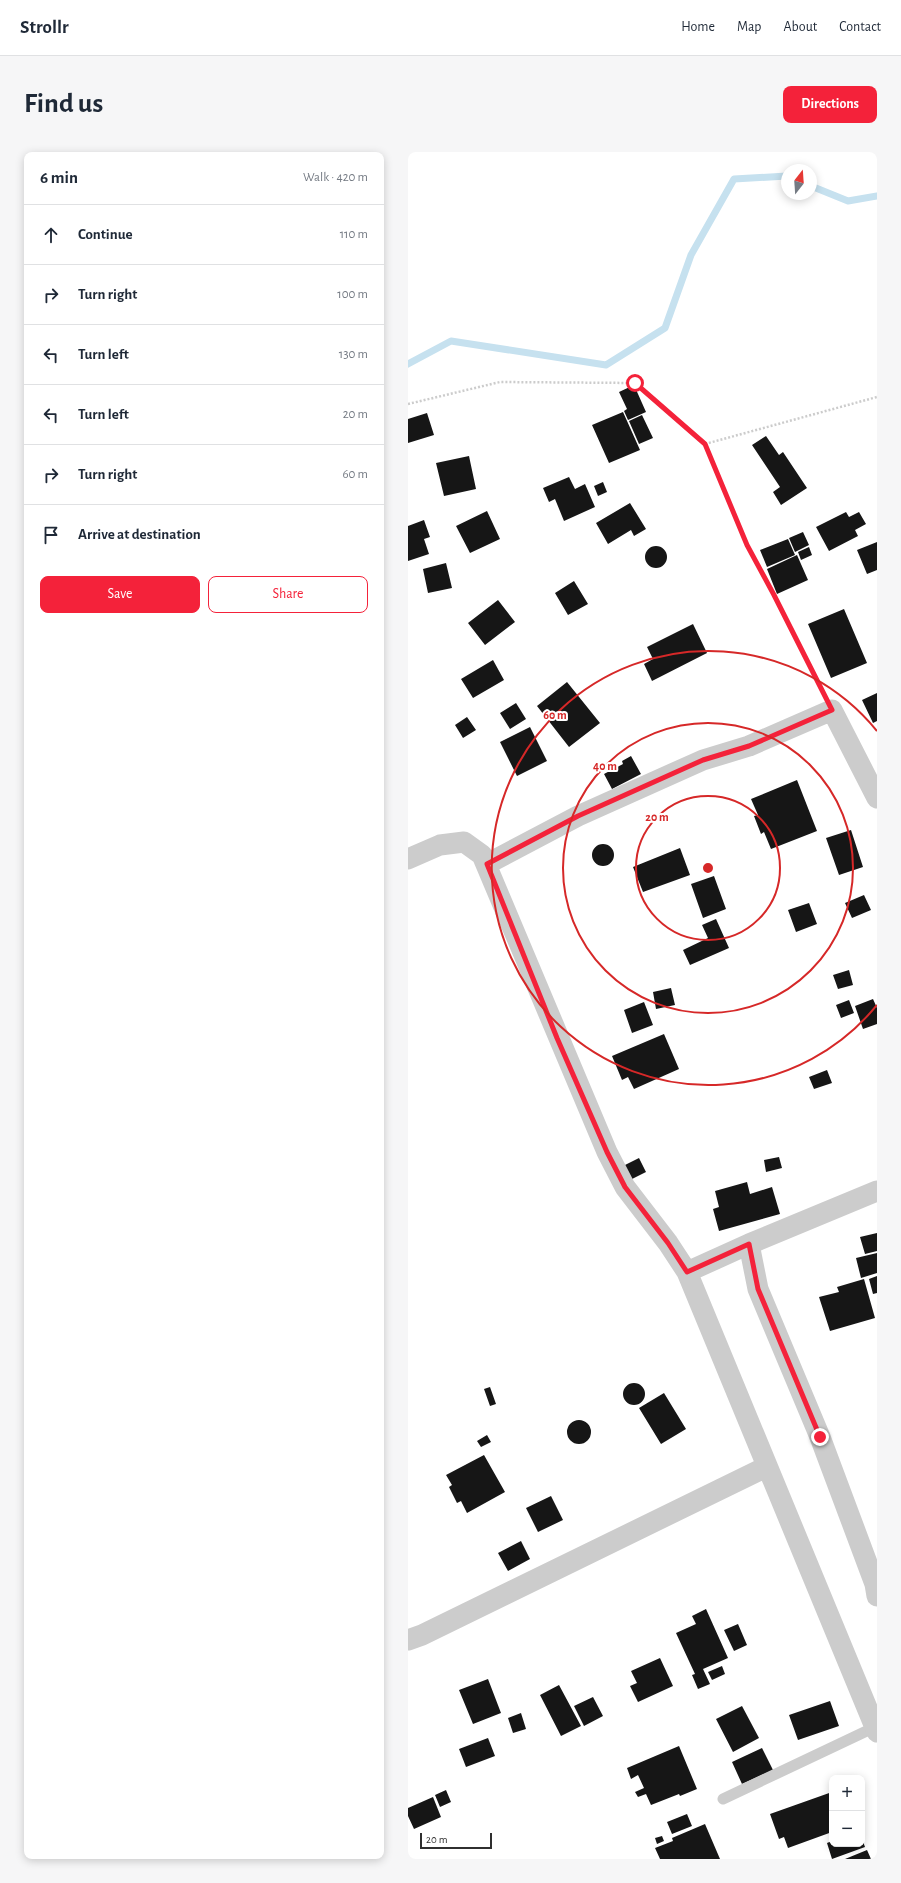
<!DOCTYPE html>
<meta charset="utf-8">
<style>
:root{--surface:#fff;--page:#f6f6f7;--text:#1f2937;--muted:#747a83;--line:#e0e1e3;--accent:#f4223a}
body{margin:0;font-family:"Alegreya Sans",sans-serif;background:var(--page);color:var(--text)}
.controls{position:absolute;right:12px;bottom:12px;display:grid;overflow:hidden;border-radius:8px;box-shadow:0 2px 10px #0003}
.controls button{width:36px;height:36px;display:grid;place-items:center;padding:0;border:0;border-bottom:1px solid var(--line);background:var(--surface);color:var(--text);font:20px sans-serif}
.compass{position:absolute;left:373px;top:12px;width:36px;height:36px;border-radius:50%;background:var(--surface);box-shadow:0 2px 10px #0003;rotate:17deg}
.scale{position:absolute;left:12px;bottom:10px;width:72px;box-sizing:border-box;padding-left:4px;border:2px solid #2f2f2f;border-top:0;font-size:11px;line-height:14px;white-space:nowrap;color:#2f2f2f;-webkit-text-stroke:3px #fff;paint-order:stroke}
.stop{position:absolute;width:12px;height:12px;margin:-9px;border:3px solid #f4223a;border-radius:50%;background:#fff}
.stop.end{background:#f4223a;border-color:#fff;box-shadow:0 1px 4px #0008}
.list{margin:0;padding:0;list-style:none}
h2{display:flex;justify-content:space-between;align-items:center;height:52px;margin:0;padding:0 16px;font-size:17px}
h2 small{font-size:13px;font-weight:400;color:var(--muted)}
.list li{display:grid;grid-template-columns:26px 1fr auto;gap:12px;align-items:center;box-sizing:border-box;height:60px;padding:0 16px;border-top:1px solid var(--line)}
.list b{display:block;font-size:15px;white-space:nowrap}
.list em{font-size:13px;font-style:normal;color:var(--muted)}
.actions{display:flex;gap:8px;padding:12px 16px}
.actions a{flex:1;padding:9px 0;border:1px solid var(--accent);border-radius:8px;text-align:center;font-size:14px;color:var(--accent)}
.actions .main{background:var(--accent);color:#fff}
.icon{flex:none;width:22px;height:22px;fill:none;stroke:currentColor;stroke-width:2;stroke-linecap:round;stroke-linejoin:round}
.map{position:relative;flex:none;width:469px;height:1707px;overflow:hidden;border-radius:8px}
header{display:flex;align-items:center;gap:24px;box-sizing:border-box;height:56px;padding:0 20px;background:var(--surface);border-bottom:1px solid var(--line)}
header strong{font-size:19px}
nav{display:flex;gap:22px;margin-inline-start:auto;font-size:14px}
.intro{display:flex;align-items:center;justify-content:space-between;box-sizing:border-box;height:96px;padding:0 24px}
h1{margin:0;font-size:28px}
.button{padding:10px 18px;border-radius:8px;background:var(--accent);color:#fff;font-size:14px;font-weight:700}
main{display:flex;gap:24px;padding:0 24px}
aside{flex:1;background:var(--surface);border-radius:8px;box-shadow:0 2px 10px #0003}
.map>svg:first-child{display:block}
</style>
<header>
<strong>Strollr</strong>
<nav><a>Home</a><a>Map</a><a>About</a><a>Contact</a></nav>
</header>
<div class="intro"><h1>Find us</h1><a class="button">Directions</a></div>
<main>
<aside>
<h2>6 min<small>Walk · 420 m</small></h2>
<ul class="list">
<li><svg class="icon" aria-label="ahead" viewBox="0 0 24 24"><path d="M12 20V5M6 11l6-6 6 6"/></svg><div><b>Continue</b></div><em>110 m</em></li>
<li><svg class="icon" aria-label="right" viewBox="0 0 24 24"><path d="M7 20v-9h11M14 6l5 5-5 5"/></svg><div><b>Turn right</b></div><em>100 m</em></li>
<li><svg class="icon" aria-label="left" viewBox="0 0 24 24"><path d="M17 20v-9H6M10 6l-5 5 5 5"/></svg><div><b>Turn left</b></div><em>130 m</em></li>
<li><svg class="icon" aria-label="left" viewBox="0 0 24 24"><path d="M17 20v-9H6M10 6l-5 5 5 5"/></svg><div><b>Turn left</b></div><em>20 m</em></li>
<li><svg class="icon" aria-label="right" viewBox="0 0 24 24"><path d="M7 20v-9h11M14 6l5 5-5 5"/></svg><div><b>Turn right</b></div><em>60 m</em></li>
<li><svg class="icon" aria-label="arrive" viewBox="0 0 24 24"><path d="M6 21V4h12l-3 4 3 4H6"/></svg><div><b>Arrive at destination</b></div></li>
</ul>
<div class="actions"><a class="main">Save</a><a>Share</a></div>
</aside>
<div class="map">
<svg width="469" height="1707" viewBox="0 0 469 1707">
<rect width="100%" height="100%" fill="#fff"/>
<g fill="none" stroke-linecap="round" stroke-linejoin="round">
<path stroke="#c6e1ef" stroke-width="7" d="M403,34L440,49L469,44
M0,212L43,189L198,213L257,176L283,103L326,27L379,24"/>
</g>
<path fill="#161616" d="M226,233L238,260L220,268L216,259L219,257L211,240Z
M215,260L232,298L201,311L184,273Z
M19,261L26,283L0,291V267Z
M234,263L245,286L231,292L221,269Z
M358,284L371,303L375,300L399,336L373,353L365,340L372,335L344,293Z
M61,304L68,337L36,344L28,311Z
M161,325L167,337L177,332L187,355L156,369L147,347L141,350L135,336Z
M195,330L199,340L190,344L186,334Z
M222,351L238,377L226,384L223,378L200,392L188,371Z
M79,359L92,387L62,401L48,374Z
M438,360L441,365L451,360L458,372L447,378L450,384L421,399L408,375Z
M16,368L22,385L16,387L21,402L0,409V374Z
M395,380L401,393L387,400L381,386Z
M380,387L387,403L359,415L352,398Z
M469,390V418L459,422L449,398Z
M237 405a11 11 0 1 1 22 0a11 11 0 1 1-22 0Z
M401,395L404,403L393,408L390,400Z
M389,403L400,428L369,442L359,417Z
M38,411L44,436L20,441L15,417Z
M166,429L180,452L160,463L147,441Z
M90,448L107,470L77,493L60,471Z
M436,457L459,511L423,526L400,472Z
M285,472L299,501L244,529L236,512L245,507L239,495Z
M85,508L96,528L65,546L53,527Z
M159,530L192,571L161,595L129,554Z
M469,541V569L465,571L454,548Z
M108,551L118,567L102,577L92,561Z
M59,565L68,578L55,586L47,573Z
M122,575L139,609L109,624L92,590Z
M223,604L233,622L204,637L196,622L215,612L214,609Z
M389,628L409,679L363,697L356,680L353,682L346,664L350,663L343,647Z
M443,678L455,715L431,723L418,686Z
M184 703a11 11 0 1 1 22 0a11 11 0 1 1-22 0Z
M272,696L282,723L235,740L225,715Z
M306,724L318,757L295,766L283,732Z
M456,743L463,758L444,766L437,751Z
M401,751L409,772L388,780L380,758Z
M308,767L321,796L282,813L275,798L300,786L294,773Z
M441,818L445,833L430,837L425,823Z
M263,836L267,853L248,857L245,840Z
M465,847L469,856V872L455,877L447,854Z
M441,848L446,861L433,866L428,853Z
M236,850L245,873L224,881L216,858Z
M256,882L271,917L226,937L220,925L214,928L204,904Z
M419,918L424,931L406,937L401,925Z
M371,1005L374,1016L358,1020L356,1008Z
M231,1006L238,1020L222,1028L215,1014Z
M339,1030L342,1042L364,1035L372,1062L311,1079L305,1057L311,1055L307,1039Z
M469,1081V1099L457,1102L452,1085Z
M469,1101V1121L453,1126L448,1106Z
M469,1124V1141L465,1142L461,1127Z
M456,1127L467,1166L422,1179L411,1145L431,1140L429,1135Z
M215 1242a11 11 0 1 1 22 0a11 11 0 1 1-22 0Z
M82,1235L88,1252L82,1254L76,1237Z
M256,1241L278,1277L253,1292L231,1256Z
M159 1280a12 12 0 1 1 24 0a12 12 0 1 1-24 0Z
M79,1283L83,1290L73,1295L69,1289Z
M76,1303L97,1340L59,1361L53,1349L49,1351L41,1335L44,1333L38,1323Z
M143,1344L155,1368L130,1380L118,1356Z
M113,1389L122,1407L100,1419L90,1401Z
M298,1457L320,1506L295,1517L302,1532L290,1537L284,1523L287,1522L268,1481L288,1472L284,1464Z
M330,1472L339,1493L326,1499L316,1478Z
M252,1506L265,1534L230,1550L222,1534L229,1531L223,1519Z
M314,1514L317,1522L304,1528L300,1520Z
M80,1527L93,1561L65,1572L51,1538Z
M151,1533L173,1574L153,1584L132,1543Z
M185,1545L195,1564L176,1574L166,1554Z
M422,1549L431,1574L390,1588L381,1563Z
M334,1554L351,1586L325,1600L308,1567Z
M113,1561L118,1577L105,1581L100,1566Z
M80,1586L87,1604L58,1615L51,1597Z
M271,1594L289,1637L272,1644L271,1642L243,1653L238,1642L230,1645L227,1640L236,1636L230,1623L223,1627L219,1616Z
M354,1596L365,1618L334,1632L324,1610Z
M38,1638L43,1650L32,1655L27,1643Z
M424,1640V1680L380,1696L376,1685L371,1687L362,1662Z
M25,1645L33,1665L6,1677L0,1664V1656Z
M279,1662L284,1674L264,1682L259,1670Z
M297,1672L312,1707H252L247,1696L265,1689L264,1686Z
M254,1684L256,1689L249,1692L247,1686Z
M454,1687L457,1695L424,1707L419,1691L424,1689V1692H454Z
M459,1698L463,1707H437Z"/>
<g fill="none" stroke-linecap="round" stroke-linejoin="round">
<path stroke="#ccc" stroke-width="2.5" stroke-dasharray="2 2" stroke-linecap="butt" d="M0,252L92,230L227,231L297,292L339,393L367,443L414,538
M297,292L469,245"/>
<path stroke="#ccc" stroke-width="11" d="M315,1647L467,1575"/>
<path stroke="#ccc" stroke-width="21" d="M0,707L32,693L56,690L74,703L199,1000L217,1035L260,1091L279,1120L469,1580
M79,712L170,664L295,608L341,594L424,558L469,646
M341,1092L350,1137L412,1285L467,1432L469,1444
M279,1120L341,1092L469,1039
M0,1488L14,1483L358,1315"/>
</g>
<g fill="none" stroke-linecap="round" stroke-linejoin="round">
<path stroke="#f4223a" stroke-width="5" d="M227,231L297,292L339,393L366,443L424,558L341,594L295,608L170,664L79,712L149,886L199,1000L217,1035L260,1091L279,1120L341,1092L350,1137L412,1285"/>
</g>
<g fill="none" stroke="#d62828" stroke-width="2">
<circle cx="300" cy="716" r="72"/>
<circle cx="300" cy="716" r="145"/>
<path d="M469 853A217 217 0 1 1 469 579"/>
</g>
<circle cx="300" cy="716" r="6" fill="#d62828" stroke="#fff" stroke-width="2"/>
<g font-size="12" text-anchor="middle" font-weight="bold" fill="#d62828" stroke="#fff" stroke-width="4" stroke-linejoin="round" paint-order="stroke">
<text x="147" y="567">60 m</text>
<text x="197" y="618">40 m</text>
<text x="249" y="669">20 m</text>
</g>
</svg>
<div class="controls">
<button>+</button>
<button>−</button>
</div>
<svg class="compass" viewBox="-18 -18 36 36"><path d="M0-13l5 13h-10z" fill="#e53935"/><path d="M0 13l5-13h-10z" fill="#747a83"/></svg>
<div class="scale">20 m</div>
<div class="stop" style="left:227px;top:231px"></div>
<div class="stop end" style="left:412px;top:1285px"></div>
</div>
</main>
